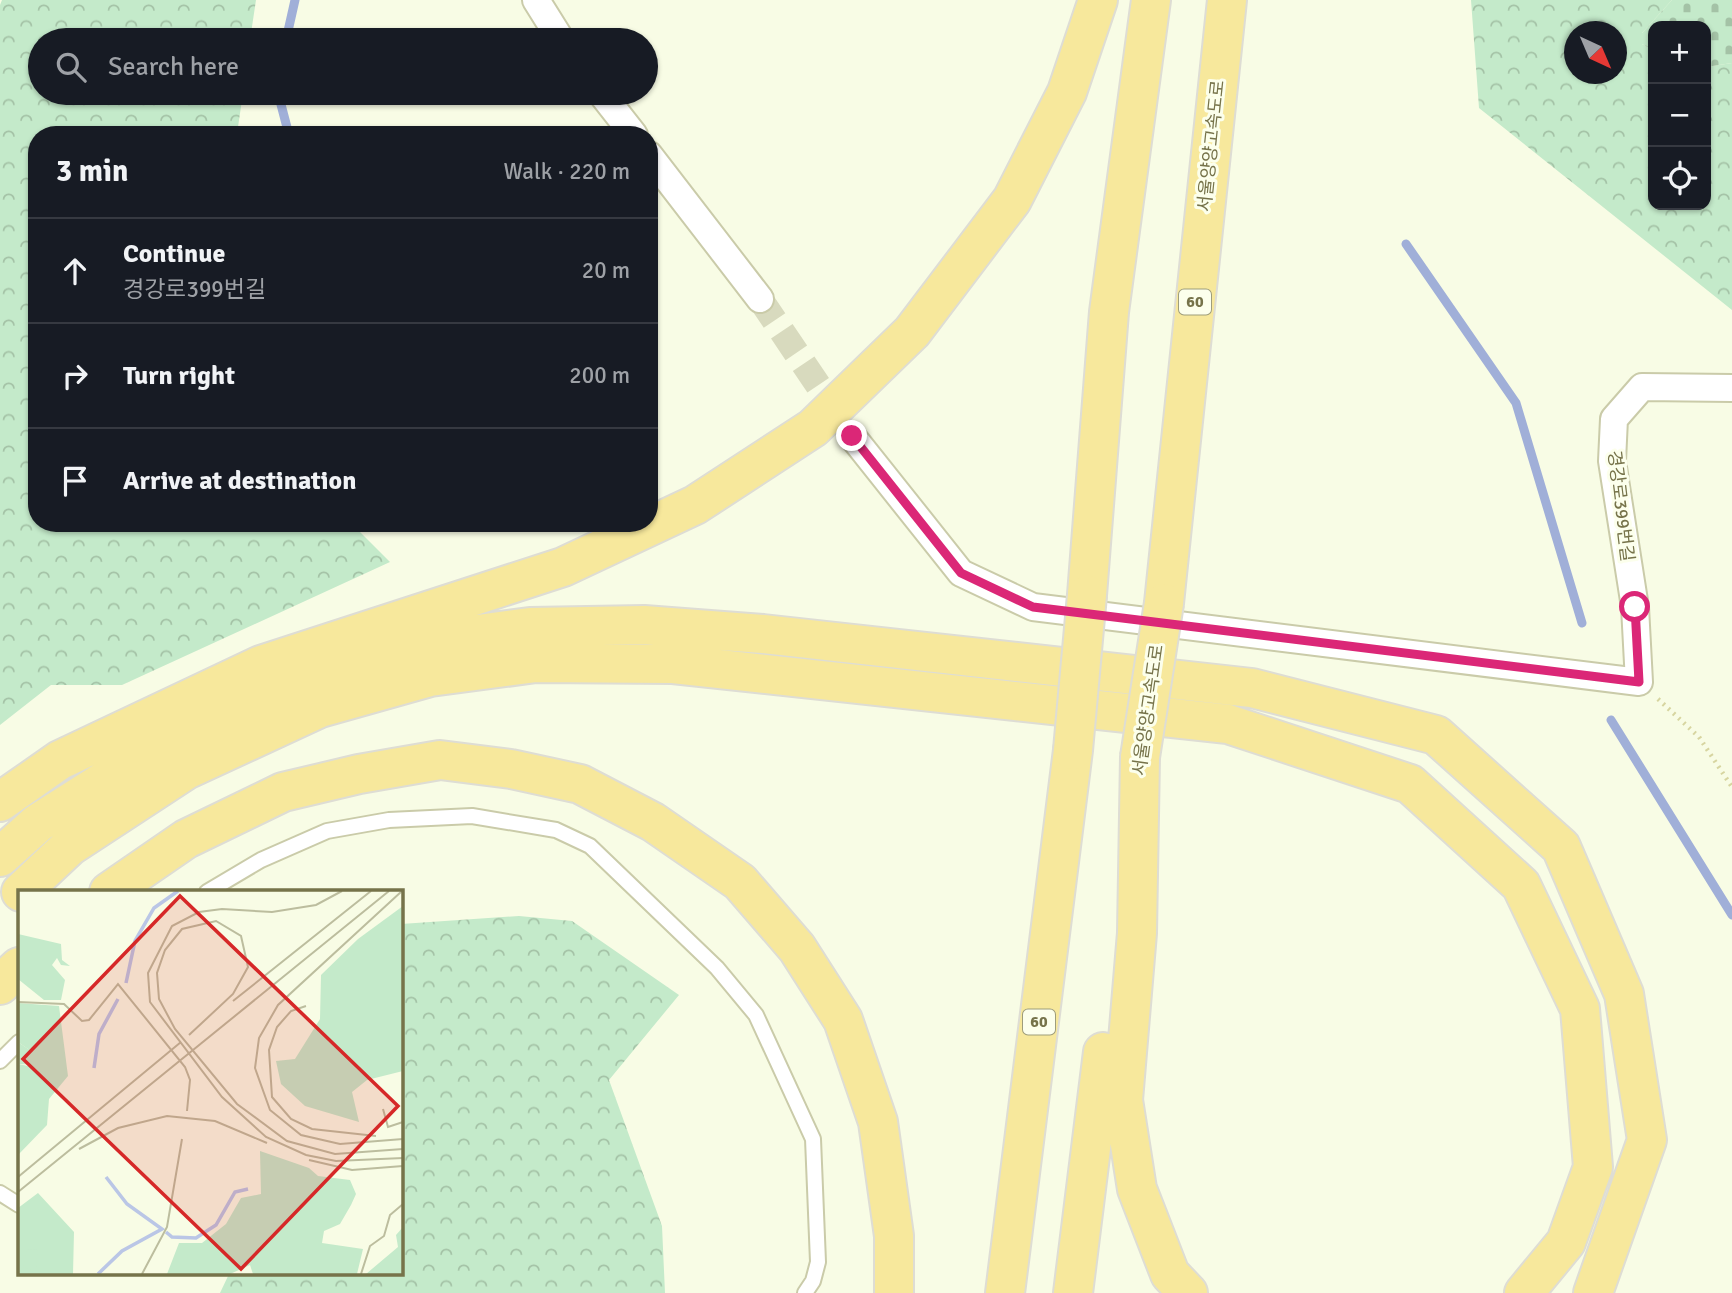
<!DOCTYPE html>
<meta charset="utf-8">
<style>
:root{--surface:#171b24;--page:#20242c;--text:#f1f3f6;--muted:#9ea1a6;--line:#363941}
body{margin:0;font-family:Signika,"Noto Sans KR",sans-serif;background:var(--page);color:var(--text)}
.controls{position:absolute;right:21px;top:21px;display:grid;overflow:hidden;border-radius:14px;box-shadow:0 2px 5px #0004}
.controls button{width:63px;height:63px;display:grid;place-items:center;padding:0;border:0;border-bottom:2px solid var(--line);background:var(--surface);color:var(--text);font:35px sans-serif}
.compass{position:absolute;left:1564px;top:21px;width:63px;height:63px;border-radius:50%;background:var(--surface);box-shadow:0 2px 5px #0004;rotate:136deg}
.stop{position:absolute;width:21px;height:21px;margin:-16px;border:5px solid #db2777;border-radius:50%;background:#fff}
.stop.end{background:#db2777;border-color:#fff;box-shadow:0 2px 7px #0008}
.list{margin:0;padding:0;list-style:none}
h2{display:flex;justify-content:space-between;align-items:center;height:91px;margin:0;padding:0 28px;font-size:30px}
h2 small{font-size:23px;font-weight:400;color:var(--muted)}
.list li{display:grid;grid-template-columns:46px 1fr auto;gap:21px;align-items:center;box-sizing:border-box;height:105px;padding:0 28px;border-top:2px solid var(--line)}
.list b{display:block;font-size:26px;white-space:nowrap}
.list p{margin:0;font-size:23px;white-space:nowrap;color:var(--muted)}
.list em{font-size:23px;font-style:normal;color:var(--muted)}
.icon{flex:none;width:38px;height:38px;fill:none;stroke:currentColor;stroke-width:2;stroke-linecap:round;stroke-linejoin:round}
.map{position:relative;flex:none;width:1732px;height:1293px;overflow:hidden}
.search{position:absolute;background:var(--surface);box-shadow:0 2px 5px #0004;left:28px;top:28px;width:630px;height:77px;display:flex;align-items:center;gap:18px;box-sizing:border-box;padding:0 24px;border-radius:38px;color:var(--muted);font-size:26px}
.panel{position:absolute;background:var(--surface);box-shadow:0 2px 5px #0004;left:28px;top:126px;width:630px;height:406px;border-radius:28px}
.map>svg:first-child{display:block}
</style>
<div class="map">
<svg width="1732" height="1293" viewBox="0 0 1732 1293">
<defs>
<pattern id="forest-crowns" width="20" height="18" patternUnits="userSpaceOnUse" patternTransform="scale(1.75)"><rect width="20" height="18" fill="#c4eaca"/><path d="M2 6a3 3 0 1 1 6 0M12 15a3 3 0 1 1 6 0" fill="none" stroke="#a4c2a6"/></pattern>
<pattern id="cemetery-stones" width="16" height="16" patternUnits="userSpaceOnUse" patternTransform="scale(1.75)"><rect width="16" height="16" fill="#c4eaca"/><path d="M2 7V4a2 2 0 0 1 4 0v3zM10 15v-3a2 2 0 0 1 4 0v3z" fill="#a4c2a6"/></pattern>
</defs>
<rect width="100%" height="100%" fill="#f8fce5"/>
<path fill="url(#forest-crowns)" fill-rule="evenodd" d="M2,0H256L250,40H40V93H243L238,127L240,135H37V523H351L390,562L122,685H51L0,725V5Z
M1471,0H1672L1642,33V44L1653,50V205H1706V67L1732,63V310L1479,108ZM1574,32H1616V74H1574Z
M519,916L572,921L679,995L609,1080L662,1226L665,1293H220L229,1274H401V924Z"/>
<path fill="url(#cemetery-stones)" d="M1672,0H1732V63L1706,67V26H1653V50L1642,44V33Z"/>
<g fill="none" stroke-linecap="round" stroke-linejoin="round">
<path stroke="#a0afd8" stroke-width="9" d="M286,40L295,0
M278,93L289,135
M1406,244L1516,403L1582,623
M1611,720L1732,915"/>
<path stroke="#d8dabe" stroke-width="26" stroke-dasharray="26 13" stroke-linecap="butt" d="M760,299L843,422"/>
<g stroke="#cacba9" stroke-width="18">
<path id="lane" d="M207,892L261,860L327,831L389,820L472,816L556,830L590,846L717,968L756,1015L813,1139L818,1262L813,1281L805,1293
M0,1061L19,1042
M0,1193L19,1205"/>
</g>
<g stroke="#cacba9" stroke-width="30">
<path id="street" d="M536,0L561,40
M601,93L634,135
M649,155L760,299
M852,436L961,573L1033,607L1639,682L1635,607L1612,461L1614,419L1642,387L1732,388"/>
</g>
<g stroke="#deddd4" stroke-width="42">
<path id="highway" d="M1087,595L1109,312L1151,0
M1164,603L1227,0
M1140,757L1137,933L1123,1100L1137,1189L1170,1274L1188,1293
M0,802L60,760L261,665L563,567L695,505L813,428L912,332L1012,200L1067,92L1098,0
M0,857L38,823L186,729L298,680L420,642L530,627L644,625L763,634L1252,688L1436,735L1561,847L1624,994L1647,1140L1593,1293
M21,892L70,846L186,770L320,708L430,677L536,663L673,664L1228,724L1410,784L1521,885L1580,1009L1593,1167L1566,1242L1524,1293
M109,892L186,839L283,792L359,774L440,760L511,769L580,784L653,822L740,882L797,948L843,1020L878,1122L894,1236V1293
M0,985L19,967
M1005,1293L1073,750
M1073,1293L1103,1052"/>
</g>
<path stroke="#d7d5a0" stroke-width="4.5" stroke-dasharray="2 5" stroke-linecap="butt" d="M1658,699L1699,737L1732,787"/>
<use href="#lane" stroke="#fff" stroke-width="14"/>
<use href="#street" stroke="#fff" stroke-width="26"/>
<use href="#highway" stroke="#f7e89c" stroke-width="38"/>
<g stroke="#deddd4" stroke-width="42" stroke-linecap="butt">
<path id="highway-bridge" d="M1073,750L1087,595
M1140,757L1164,603"/>
</g>
<use href="#highway-bridge" stroke="#f7e89c" stroke-width="38"/>
</g>
<g fill="none" stroke-linecap="round" stroke-linejoin="round">
<path stroke="#db2777" stroke-width="9" d="M852,436L961,573L1033,607L1639,682L1635,607"/>
</g>
<g text-anchor="middle" dominant-baseline="central" stroke-width="6" stroke-linejoin="round" paint-order="stroke">
<g fill="#fcffec" stroke="#9e9d7b" stroke-width="2">
<rect x="1179" y="289.5" width="32" height="25" rx="5"/>
<rect x="1023" y="1009.5" width="32" height="25" rx="5"/>
</g>
<g font-size="16" font-weight="bold" fill="#76734a">
<text x="1195" y="302">60</text>
<text x="1039" y="1022">60</text>
</g>
<g font-size="18" fill="#76734a" stroke="#fcffec">
<text transform="translate(1211 146) rotate(-84)">서울양양고속도로</text>
<text transform="translate(1621 506) rotate(83)">경강로399번길</text>
<text transform="translate(1148 710) rotate(-82)">서울양양고속도로</text>
</g>
</g>
<g transform="translate(18 890)">
<rect width="385" height="385" fill="#f8fce5"/>
<path d="M385,16V181L349,190L334,202L341,232L287,216L263,194L258,171L277,169L302,129L303,85L340,49ZM0,44L43,54L44,70L52,76L43,75L39,68L34,75L47,90L43,110H26L0,89ZM0,113L41,116L50,186L31,209L29,235L0,265V174L10,176L13,161L0,152ZM242,261L291,278L300,286L332,290L338,304L333,315L322,334L306,341L304,353L345,359L339,384H235L232,375L212,384H149L161,353H184L208,334L223,308L243,304ZM20,303L56,342L55,384H0V318ZM385,337V384H348L380,357L378,345Z" fill="#c4eaca"/>
<path d="M0,152L19,165L21,175L0,174ZM20,359L18,375L22,384L5,377L9,360Z" fill="#c4eaca"/>
<path fill="none" stroke="#bac6e6" stroke-width="3.5" d="M108,93L117,51L136,18L160,1M76,178L81,144L100,109M148,342L154,347L178,348L198,335L217,302L230,299M80,384L104,361L144,339L109,314L88,287"/>
<path fill="none" stroke="#bcbd9e" stroke-width="2" d="M324,1L298,15L254,22L204,19L181,22L154,36L130,83L132,112L204,207L248,247L288,265L318,271L385,268M384,1L260,115L241,148L237,178L252,220L283,245L322,254L385,249M215,111L353,1M0,112L46,114L64,131L71,130L100,94L167,177L172,190L169,221M288,116L273,121L259,137L251,160L254,207L273,229L294,239L358,246M171,145L215,104L230,77L223,46L198,31L164,39L147,60L139,83L141,109L157,139L219,214L269,251L317,264L385,259M365,219L370,237L385,232M61,259L100,238L149,226L197,231L249,253M291,270L334,280L385,276M0,287L163,152M0,302L371,1M124,384L149,337L164,249M343,384L352,356L366,346L372,325L385,314"/>
<path fill="#d62828" fill-opacity="0.15" stroke="#d62828" stroke-width="3.5" d="M162,6L380,216L223,379L5,169Z"/>
<rect width="385" height="385" fill="none" stroke="#76734a" stroke-width="3.5"/>
</g>
</svg>
<div class="controls">
<button>+</button>
<button>−</button>
<button><svg class="icon" aria-label="locate" viewBox="0 0 24 24"><circle cx="12" cy="12" r="6"/><path d="M12 2v4M12 18v4M2 12h4M18 12h4"/></svg></button>
</div>
<svg class="compass" viewBox="-18 -18 36 36"><path d="M0-13l5 13h-10z" fill="#e53935"/><path d="M0 13l5-13h-10z" fill="#9ea1a6"/></svg>
<div class="stop" style="left:1635px;top:607px"></div>
<div class="stop end" style="left:852px;top:436px"></div>
<div class="search"><svg class="icon" aria-label="search" viewBox="0 0 24 24"><circle cx="10" cy="10" r="6"/><path d="M15 15l6 6"/></svg>Search here</div>
<section class="panel">
<h2>3 min<small>Walk · 220 m</small></h2>
<ul class="list">
<li><svg class="icon" aria-label="ahead" viewBox="0 0 24 24"><path d="M12 20V5M6 11l6-6 6 6"/></svg><div><b>Continue</b><p>경강로399번길</p></div><em>20 m</em></li>
<li><svg class="icon" aria-label="right" viewBox="0 0 24 24"><path d="M7 20v-9h11M14 6l5 5-5 5"/></svg><div><b>Turn right</b></div><em>200 m</em></li>
<li><svg class="icon" aria-label="arrive" viewBox="0 0 24 24"><path d="M6 21V4h12l-3 4 3 4H6"/></svg><div><b>Arrive at destination</b></div></li>
</ul>
</section>
</div>
